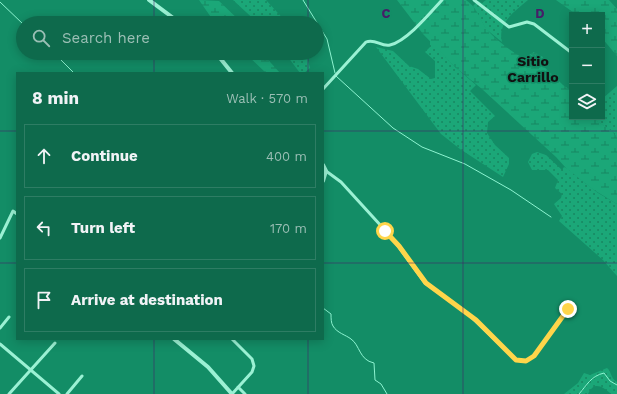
<!DOCTYPE html>
<meta charset="utf-8">
<style>
:root{--surface:#0e6a4c;--page:#1c7256;--text:#f1f3f6;--muted:#9bbfb5;--line:#2e7d64}
body{margin:0;font-family:"Work Sans",sans-serif;background:var(--page);color:var(--text)}
.controls{position:absolute;right:12px;top:12px;display:grid;overflow:hidden;border-radius:0px;box-shadow:0 2px 10px #0003}
.controls button{width:36px;height:36px;display:grid;place-items:center;padding:0;border:0;border-bottom:1px solid var(--line);background:var(--surface);color:var(--text);font:20px sans-serif}
.stop{position:absolute;width:12px;height:12px;margin:-9px;border:3px solid #ffd54a;border-radius:50%;background:#fff}
.stop.end{background:#ffd54a;border-color:#fff;box-shadow:0 1px 4px #0008}
.list{margin:0;padding:0;list-style:none}
h2{display:flex;justify-content:space-between;align-items:center;height:52px;margin:0;padding:0 16px;font-size:17px}
h2 small{font-size:13px;font-weight:400;color:var(--muted)}
.list li{display:grid;grid-template-columns:26px 1fr auto;gap:12px;align-items:center;box-sizing:border-box;height:64px;margin:0 8px 8px;padding:0 8px;border:1px solid var(--line);border-radius:0px}
.list b{display:block;font-size:15px;white-space:nowrap}
.list em{font-size:13px;font-style:normal;color:var(--muted)}
.icon{flex:none;width:22px;height:22px;fill:none;stroke:currentColor;stroke-width:2;stroke-linecap:round;stroke-linejoin:round}
.map{position:relative;flex:none;width:617px;height:394px;overflow:hidden}
.search{position:absolute;background:var(--surface);box-shadow:0 2px 10px #0003;left:16px;top:16px;width:308px;height:44px;display:flex;align-items:center;gap:10px;box-sizing:border-box;padding:0 14px;border-radius:22px;color:var(--muted);font-size:15px}
.panel{position:absolute;background:var(--surface);box-shadow:0 2px 10px #0003;left:16px;top:72px;width:308px;height:268px;border-radius:0px}
.map>svg:first-child{display:block}
</style>
<div class="map">
<svg width="617" height="394" viewBox="0 0 617 394">
<defs>
<pattern id="grass-dots" width="8" height="8" patternUnits="userSpaceOnUse"><rect width="8" height="8" fill="#1ba778"/><path d="M2 2h.1M6 6h.1" fill="none" stroke="#178761" stroke-width="1.8" stroke-linecap="round"/></pattern>
<pattern id="wetland-marsh" width="20" height="14" patternUnits="userSpaceOnUse"><rect width="20" height="14" fill="#1ba778"/><path d="M1 5h8M5 5V1M11 12h8M15 12V8" fill="none" stroke="#178761"/></pattern>
</defs>
<rect width="100%" height="100%" fill="#138d66"/>
<path fill="url(#grass-dots)" d="M233,0H266L287,23H258Z
M486,0H528C515,11 497,23 502,42L486,29L473,6L478,1L482,3Z
M430,40L455,67L476,85L470,91L495,116L488,122L487,133L495,145L509,158V164L503,177L460,149L441,134L376,47L393,51L409,66L418,69L431,79L435,78V61L425,52L430,47Z
M285,53H306L310,68L304,73H300Z
M617,86V138L614,133L591,117H602V99Z
M537,152L546,155L562,170L564,167L568,169L598,193L617,204V276L603,260L559,221L562,216L554,204L561,198L562,194L555,188L558,180L548,170H532L528,162L532,154Z
M607,368C612,372 610,378 617,382V394H611C602,386 594,381 588,394H564L578,383L584,373L590,375Z"/>
<path fill="url(#wetland-marsh)" d="M199,0L219,1L242,23H215Z
M397,0H466C476,7 479,16 484,25C489,35 514,54 524,58L534,52L543,57L541,64L563,85L572,91V117H591L612,131L617,138V204L594,190L566,168L556,157L482,89L455,67L423,34Z
M556,0H609L617,9V56L602,38V15H577Z
M245,53H262L280,73H266Z"/>
<g fill="none" stroke-linecap="round" stroke-linejoin="round">
<path stroke="#8df4d1" stroke-width="1" d="M303,0L327,39L335,73
M0,2L23,24
M54,53L74,73
M336,76L393,128L422,147L465,164L511,190L551,217
M323,308L331,314C331,318 331,323 333,326C337,333 346,335 351,339C360,345 359,360 374,363L375,380L381,384L387,394
M579,394C587,385 591,376 604,373L610,381L617,385"/>
<path stroke="#9bf1d4" stroke-width="3" d="M474,0L509,27L527,22L534,24L572,53
M323,89L366,42C375,38 381,47 390,45C407,41 430,13 442,0
M326,171L341,182L393,239L425,283L468,314L516,360L526,361L534,356L568,309
M0,238L13,211L17,214
M0,328L9,317
M232,339L252,359L254,366L252,372L232,394
M0,344L59,394
M238,387L245,394
M9,394L55,343
M67,394L82,376"/>
<path stroke="#9bf1d4" stroke-width="4" d="M149,0L180,23
M216,53L232,73
M323,165L326,171L323,181
M174,339L208,367L232,394"/>
</g>
<g fill="none" stroke-linecap="round" stroke-linejoin="round">
<path stroke="#ffd54a" stroke-width="5" d="M385,231L399,246L426,283L476,320L516,360L526,361L534,356L568,309"/>
</g>
<path fill="none" stroke="#461e68" stroke-width="1" stroke-opacity="0.55" d="M154,0V23M308,0V23M463,0V394M154,53V73M308,53V73M0,131H17M323,131H617M0,263H17M323,263H617M154,339V394M308,339V394"/>
<g text-anchor="middle" dominant-baseline="central" stroke-width="3" stroke-linejoin="round" paint-order="stroke">
<g font-size="14" font-weight="bold" fill="#111" stroke="#138d66">
<text x="533" y="61">Sitio<tspan x="533" dy="16">Carrillo</tspan></text>
</g>
</g>
<g font-size="13" text-anchor="middle" font-weight="bold" fill="#461e68" stroke="#138d66" stroke-width="3" stroke-linejoin="round" paint-order="stroke">
<text x="386" y="18">C</text>
<text x="540" y="18">D</text>
</g>
</svg>
<div class="controls">
<button>+</button>
<button>−</button>
<button><svg class="icon" aria-label="layers" viewBox="0 0 24 24"><path d="M12 4l9 5-9 5-9-5zM3 14l9 5 9-5"/></svg></button>
</div>
<div class="stop" style="left:385px;top:231px"></div>
<div class="stop end" style="left:568px;top:309px"></div>
<div class="search"><svg class="icon" aria-label="search" viewBox="0 0 24 24"><circle cx="10" cy="10" r="6"/><path d="M15 15l6 6"/></svg>Search here</div>
<section class="panel">
<h2>8 min<small>Walk · 570 m</small></h2>
<ul class="list">
<li><svg class="icon" aria-label="ahead" viewBox="0 0 24 24"><path d="M12 20V5M6 11l6-6 6 6"/></svg><div><b>Continue</b></div><em>400 m</em></li>
<li><svg class="icon" aria-label="left" viewBox="0 0 24 24"><path d="M17 20v-9H6M10 6l-5 5 5 5"/></svg><div><b>Turn left</b></div><em>170 m</em></li>
<li><svg class="icon" aria-label="arrive" viewBox="0 0 24 24"><path d="M6 21V4h12l-3 4 3 4H6"/></svg><div><b>Arrive at destination</b></div></li>
</ul>
</section>
</div>
